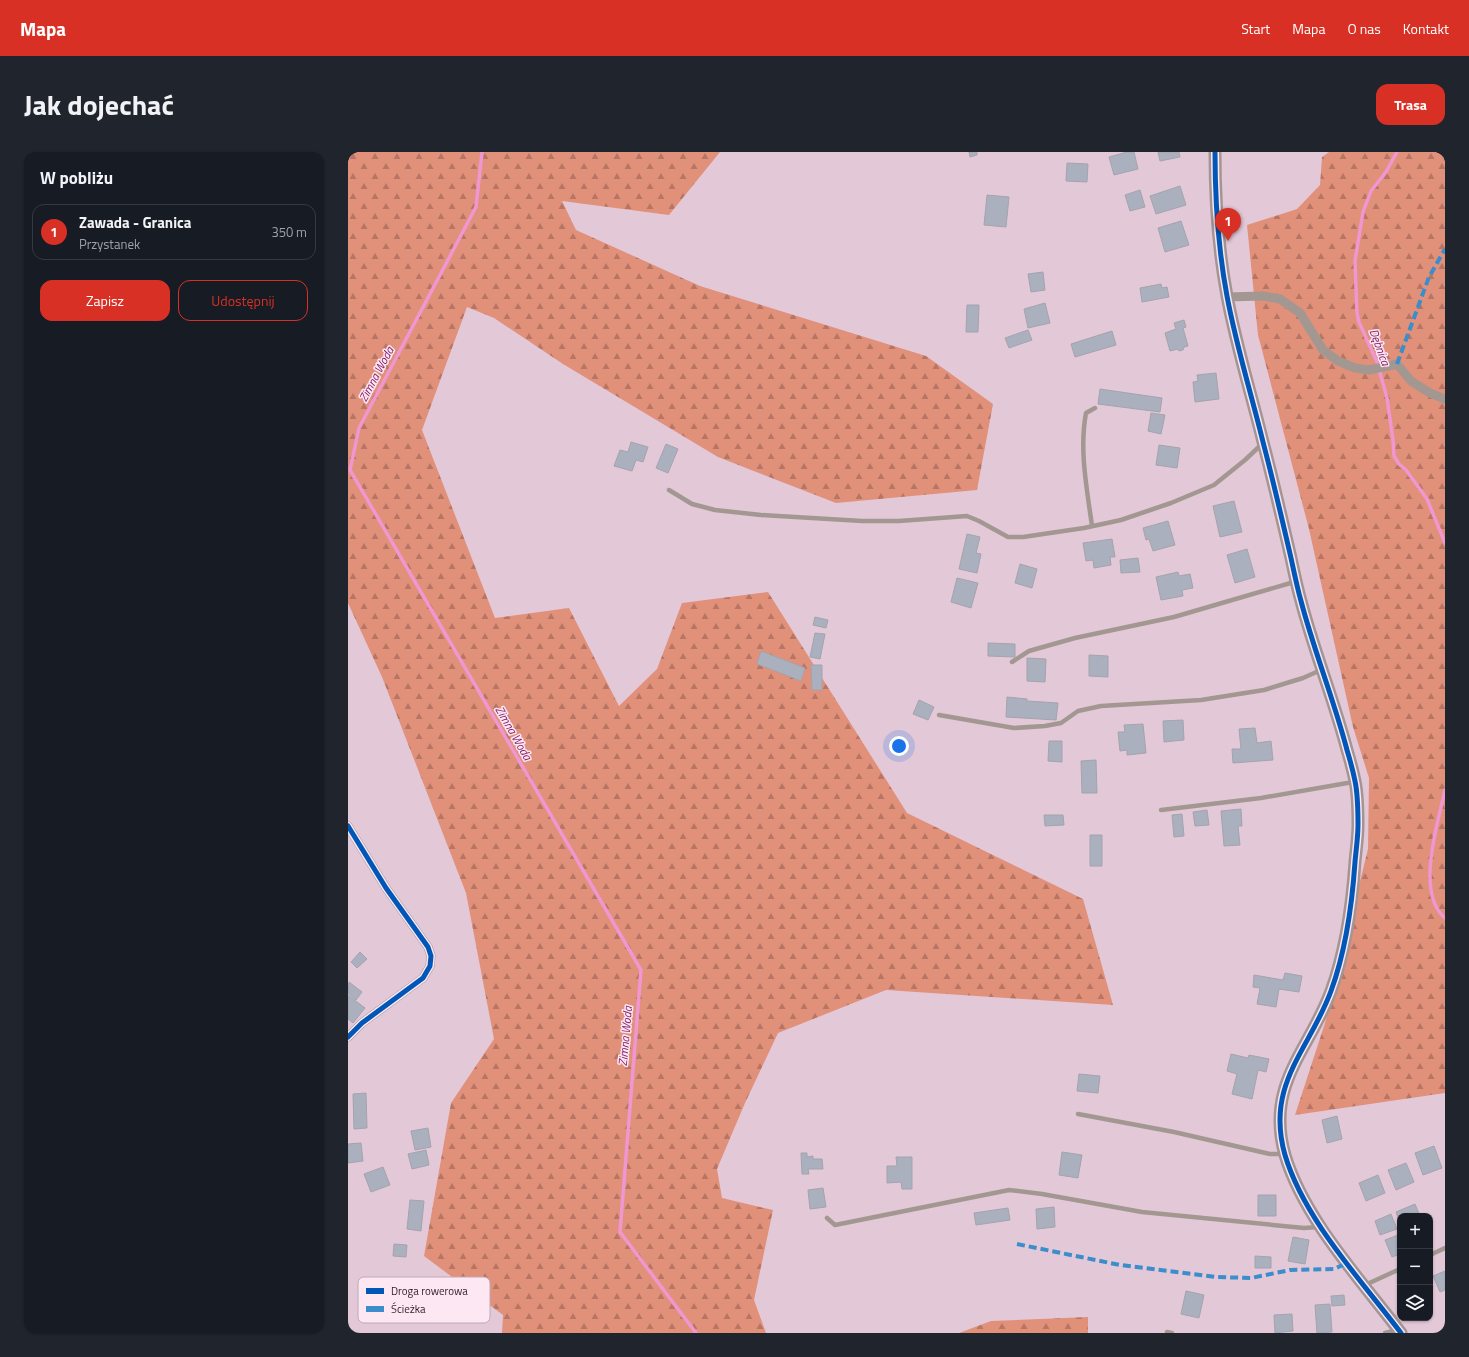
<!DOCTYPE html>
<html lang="pl">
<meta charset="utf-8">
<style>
:root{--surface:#171b24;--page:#20242c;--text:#f1f3f6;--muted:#9ea1a6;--line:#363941;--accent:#d93025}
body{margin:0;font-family:"Titillium Web",sans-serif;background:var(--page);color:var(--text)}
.controls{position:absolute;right:12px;bottom:12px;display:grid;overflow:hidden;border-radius:8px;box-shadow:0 1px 3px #0004}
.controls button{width:36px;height:36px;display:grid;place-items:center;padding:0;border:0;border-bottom:1px solid var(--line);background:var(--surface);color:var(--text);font:20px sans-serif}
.you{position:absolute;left:551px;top:594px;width:14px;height:14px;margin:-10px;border:3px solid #fff;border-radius:50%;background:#1a73e8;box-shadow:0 0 0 6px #1a73e833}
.badge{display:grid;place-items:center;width:26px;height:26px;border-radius:50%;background:var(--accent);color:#fff;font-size:13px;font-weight:700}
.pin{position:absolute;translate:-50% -33px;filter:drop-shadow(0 1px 2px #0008)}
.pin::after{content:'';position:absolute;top:21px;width:14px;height:12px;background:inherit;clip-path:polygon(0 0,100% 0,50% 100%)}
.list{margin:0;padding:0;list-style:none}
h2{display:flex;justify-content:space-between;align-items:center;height:52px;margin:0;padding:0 16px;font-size:17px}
h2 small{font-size:13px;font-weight:400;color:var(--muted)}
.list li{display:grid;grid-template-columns:26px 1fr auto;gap:12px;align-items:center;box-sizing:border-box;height:56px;margin:0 8px 8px;padding:0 8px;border:1px solid var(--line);border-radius:12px}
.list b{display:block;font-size:15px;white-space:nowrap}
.list p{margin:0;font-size:13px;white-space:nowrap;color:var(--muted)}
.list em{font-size:13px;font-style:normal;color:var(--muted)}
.actions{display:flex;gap:8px;padding:12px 16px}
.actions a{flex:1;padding:9px 0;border:1px solid var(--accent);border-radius:12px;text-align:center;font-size:14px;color:var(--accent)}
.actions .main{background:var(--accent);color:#fff}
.icon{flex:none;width:22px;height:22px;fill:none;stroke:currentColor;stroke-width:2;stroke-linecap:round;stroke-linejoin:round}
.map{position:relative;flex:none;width:1097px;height:1181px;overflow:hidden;border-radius:12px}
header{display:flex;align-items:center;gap:24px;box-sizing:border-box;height:56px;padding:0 20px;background:var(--accent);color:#fff}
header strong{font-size:19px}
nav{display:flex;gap:22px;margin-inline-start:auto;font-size:14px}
.intro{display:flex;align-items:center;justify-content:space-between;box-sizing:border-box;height:96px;padding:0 24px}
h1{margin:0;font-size:28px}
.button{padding:10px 18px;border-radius:12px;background:var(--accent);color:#fff;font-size:14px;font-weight:700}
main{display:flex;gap:24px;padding:0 24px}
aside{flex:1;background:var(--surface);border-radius:12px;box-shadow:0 1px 3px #0004}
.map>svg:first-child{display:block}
</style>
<header>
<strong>Mapa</strong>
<nav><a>Start</a><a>Mapa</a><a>O nas</a><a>Kontakt</a></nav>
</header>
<div class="intro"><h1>Jak dojechać</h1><a class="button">Trasa</a></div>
<main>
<aside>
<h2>W pobliżu<small></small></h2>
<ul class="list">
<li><span class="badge">1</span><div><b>Zawada - Granica</b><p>Przystanek</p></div><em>350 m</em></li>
</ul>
<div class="actions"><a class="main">Zapisz</a><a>Udostępnij</a></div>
</aside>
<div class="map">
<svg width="1097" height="1181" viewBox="0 0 1097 1181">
<defs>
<pattern id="forest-firs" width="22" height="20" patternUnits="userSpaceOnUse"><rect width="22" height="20" fill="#e1907a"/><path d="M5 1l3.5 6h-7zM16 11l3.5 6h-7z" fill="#b77564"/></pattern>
</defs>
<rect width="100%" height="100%" fill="#e3c8d8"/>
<path fill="url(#forest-firs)" d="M0,0H372L321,63L214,49L228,78L352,134L578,204L645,252L629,338L488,351L370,305L215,212L146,166L119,155L74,278L147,466L221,456L271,554L309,517L334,451L420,440L559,661L735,747L765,853L538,838L430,881L397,951L369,1017L374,1046L425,1058L406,1148L418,1181H154L155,1163L76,1104L103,951L146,887L118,741L34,525L0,451Z
M981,0H1097V941L947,963L977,871L1020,697L1021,626L1005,575L961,377L910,183L899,73L949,57L972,33L974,5Z
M740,1165V1181H611L643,1169Z"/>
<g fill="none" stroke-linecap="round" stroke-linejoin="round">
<path stroke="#f096d0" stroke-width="3.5" d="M134,0L128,55L11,276L2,318L293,818L272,1080L348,1181
M1049,0L1038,20L1023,39L1015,60L1007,109L1009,161L1011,170L1029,210L1039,246L1045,288L1046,304L1051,312L1058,318L1079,347L1097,391
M1097,638C1090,671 1067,741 1097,766"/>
</g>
<path fill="#aab0bd" stroke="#a4a3ae" d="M621,0H629V3L622,5Z
M779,0H786L790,17L766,23L761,5Z
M810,0H831L832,5L812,9Z
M719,11L740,12L739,30L718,29Z
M832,34L838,53L808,62L802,44Z
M792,38L797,55L782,59L777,43Z
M639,43L661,45L658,75L636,73Z
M833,69L841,93L817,100L810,76Z
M695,120L697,138L683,140L680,122Z
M813,132L814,136L819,135L821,145L794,150L792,136Z
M697,151L702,171L680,176L676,157Z
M619,153H631L630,180H618Z
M836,168L838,175L835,176L840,194L836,195L835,198L831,199L830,197L822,199L817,181L828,177L826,171Z
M680,178L684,188L661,196L657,186Z
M764,179L768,193L727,205L723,192Z
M868,221L871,247L847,250L845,230L850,229L849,223Z
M752,237L814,246L812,260L750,252Z
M803,261L817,263L813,282L800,279Z
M283,290L300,295L295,310L288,308L284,319L266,314L272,298L280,300Z
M318,292L330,297L320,321L308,316Z
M811,293L832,296L829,316L808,313Z
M886,349L894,380L872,385L865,354Z
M820,369L827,393L805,399L801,387L798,388L795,376Z
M619,382L632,385L628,401L633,402L629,421L611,417Z
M764,387L767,405H762L763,413L746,416L745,408L738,409L735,391Z
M899,397L907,425L887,431L879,403Z
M790,406L792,420L773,421L772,408Z
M672,412L689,417L684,436L667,431Z
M830,420L831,424L842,422L845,436L834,438L835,444L813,448L808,425Z
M609,426L630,431L623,456L603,450Z
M467,465L480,468L478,476L465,473Z
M467,481L477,482L472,507L462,505Z
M640,491L667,492V505L640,504Z
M413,499L457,516L453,529L409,512Z
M741,503L760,504V525L741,524Z
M679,506L698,507L697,530L679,529Z
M463,513H474V538H464Z
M659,545L679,547V549L710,551L708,568L658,565Z
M571,548L586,555L580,568L565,562Z
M835,568L836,588L816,590L815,569Z
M795,572L798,601L779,603V598L772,599L770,580H777L776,573Z
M907,576L909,591L923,589L925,608L885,611L884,597H893L891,577Z
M701,589H714V610L700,609Z
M748,608L749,641H734L733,609Z
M893,657L894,674H890L892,693L876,694L873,659Z
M859,658L861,673L847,674L845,660Z
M834,662L836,684L826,685L824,663Z
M696,663H715L716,673L697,674Z
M742,683H754V714H742Z
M12,800L19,807L9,816L3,810Z
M937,821L954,824L951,840L931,837L928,855L909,852L912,836L905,835L906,823L935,828Z
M1,830L14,840L8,848L0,841Z
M0,843L17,856L5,871L0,867Z
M883,902L900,906L901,903L921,907L918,920L910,918L904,947L884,942L889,922L879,919Z
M731,922L752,924L750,941L729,939Z
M18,941L19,976L6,977L5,942Z
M989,964L994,987L979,991L974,968Z
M80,976L83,995L67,998L63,979Z
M13,991L15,1009L0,1011V992Z
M1086,994L1094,1016L1075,1023L1067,1001Z
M78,998L81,1013L64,1017L60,1002Z
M714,1000L734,1003L730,1026L711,1023Z
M453,1001H459V1005L465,1004V1007H474L475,1017H460L461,1022H454Z
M548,1005H564V1037H554L553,1030L539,1031V1014H549Z
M1058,1011L1066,1030L1048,1038L1040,1018Z
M35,1015L42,1033L23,1040L16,1022Z
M1030,1023L1037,1041L1018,1049L1011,1031Z
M475,1036L478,1055L462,1057L460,1038Z
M910,1043H928V1064H910Z
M62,1048L76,1049L73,1079L59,1077Z
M1067,1052L1072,1064H1052V1071L1048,1060Z
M706,1055L707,1075L689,1077L688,1057Z
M660,1056L662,1068L628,1073L626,1061Z
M1043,1062L1049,1077L1032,1083L1027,1069Z
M1050,1083L1052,1087V1102L1044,1105L1037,1088Z
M945,1085L961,1088L957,1112L940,1109Z
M46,1092L59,1093L58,1105L45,1104Z
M907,1104L923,1105V1116H907Z
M1097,1119V1138L1092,1140L1085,1124Z
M838,1139L856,1143L851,1166L833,1162Z
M996,1143L997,1153L984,1154L983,1144Z
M982,1152L984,1180L969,1181L967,1153Z
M944,1162L945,1179L927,1181L926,1163Z"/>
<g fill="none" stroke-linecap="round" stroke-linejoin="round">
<path stroke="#a39791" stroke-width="4.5" d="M321,338L344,352L367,358L413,363L514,369H551L619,364L631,369L660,385H675L736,376L773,368L823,351L866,333L897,308L914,292
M744,374C739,337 731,298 738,261L747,256
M664,510L681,499L727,486L826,465L946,430
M591,563L666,576L697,574L713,571L730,559L753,554L853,548L916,538L955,526L973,518
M813,658L913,646L1005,630
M730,962L826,980L922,1002H936
M479,1066L487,1073L661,1038L694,1042L794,1060L956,1076L971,1075
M1082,1103L1097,1096
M1017,1133L1052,1117
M819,1180L824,1181
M1037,1181L1049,1178"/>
<path stroke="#a39791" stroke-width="9" d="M879,145L915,144L932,147L952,161L975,198L990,209L1007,216L1021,218L1049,212L1063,229L1082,241L1097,247
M0,674L38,736L80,795L83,804L82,814L75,826L14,871L0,885"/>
<path stroke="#a49592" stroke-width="13" d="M867,0C867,48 870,96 879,144C888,193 903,241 915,290C925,328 934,367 943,406C946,420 949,435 953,449C966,499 986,548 999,598C1002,608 1005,619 1007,629C1010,643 1010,658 1010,673C1010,685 1008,698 1007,710C1004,754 998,798 983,839C961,899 917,932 937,1003C956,1067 1013,1128 1053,1181"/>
<path stroke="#3c8dcc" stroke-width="4" stroke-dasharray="8 4" stroke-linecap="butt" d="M1049,212L1081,125L1097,97
M669,1092L772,1113L869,1125L903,1126L942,1118L986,1117L999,1111"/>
<g stroke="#fce7f3" stroke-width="8">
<path id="cycleway" d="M867,0C867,48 870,96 879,144C888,193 903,241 915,290C925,328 934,367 943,406C946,420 949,435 953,449C966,499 986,548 999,598C1002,608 1005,619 1007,629C1010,643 1010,658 1010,673C1010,685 1008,698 1007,710C1004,754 998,798 983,839C961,899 917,932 937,1003C956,1067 1013,1128 1053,1181
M0,674L38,736L80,795L83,804L82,814L75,826L14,871L0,885"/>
</g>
<use href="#cycleway" stroke="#0057b8" stroke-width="5"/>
</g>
<g text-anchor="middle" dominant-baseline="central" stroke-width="3" stroke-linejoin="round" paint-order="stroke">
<g font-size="12" font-style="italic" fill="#861e68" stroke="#fce7f3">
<text transform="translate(1032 195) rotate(70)">Dębnica</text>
<text transform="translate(28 222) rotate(-62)">Zimna Woda</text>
<text transform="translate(166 581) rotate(60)">Zimna Woda</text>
<text transform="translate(277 884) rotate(-85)">Zimna Woda</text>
</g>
</g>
<rect x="10" y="1125" width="132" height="46" rx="6" fill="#fce7f3" stroke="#beaab6" stroke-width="1"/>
<rect x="18" y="1136" width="18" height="6" fill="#0057b8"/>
<rect x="18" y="1154" width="18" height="6" fill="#3c8dcc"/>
<g font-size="11" fill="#2e1c27">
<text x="43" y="1143">Droga rowerowa</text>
<text x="43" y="1161">Ścieżka</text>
</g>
</svg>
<div class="controls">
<button>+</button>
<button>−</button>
<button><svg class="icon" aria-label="layers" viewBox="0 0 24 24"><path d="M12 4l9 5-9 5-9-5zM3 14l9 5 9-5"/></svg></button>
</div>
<div class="you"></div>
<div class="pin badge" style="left:880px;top:89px">1</div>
</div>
</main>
